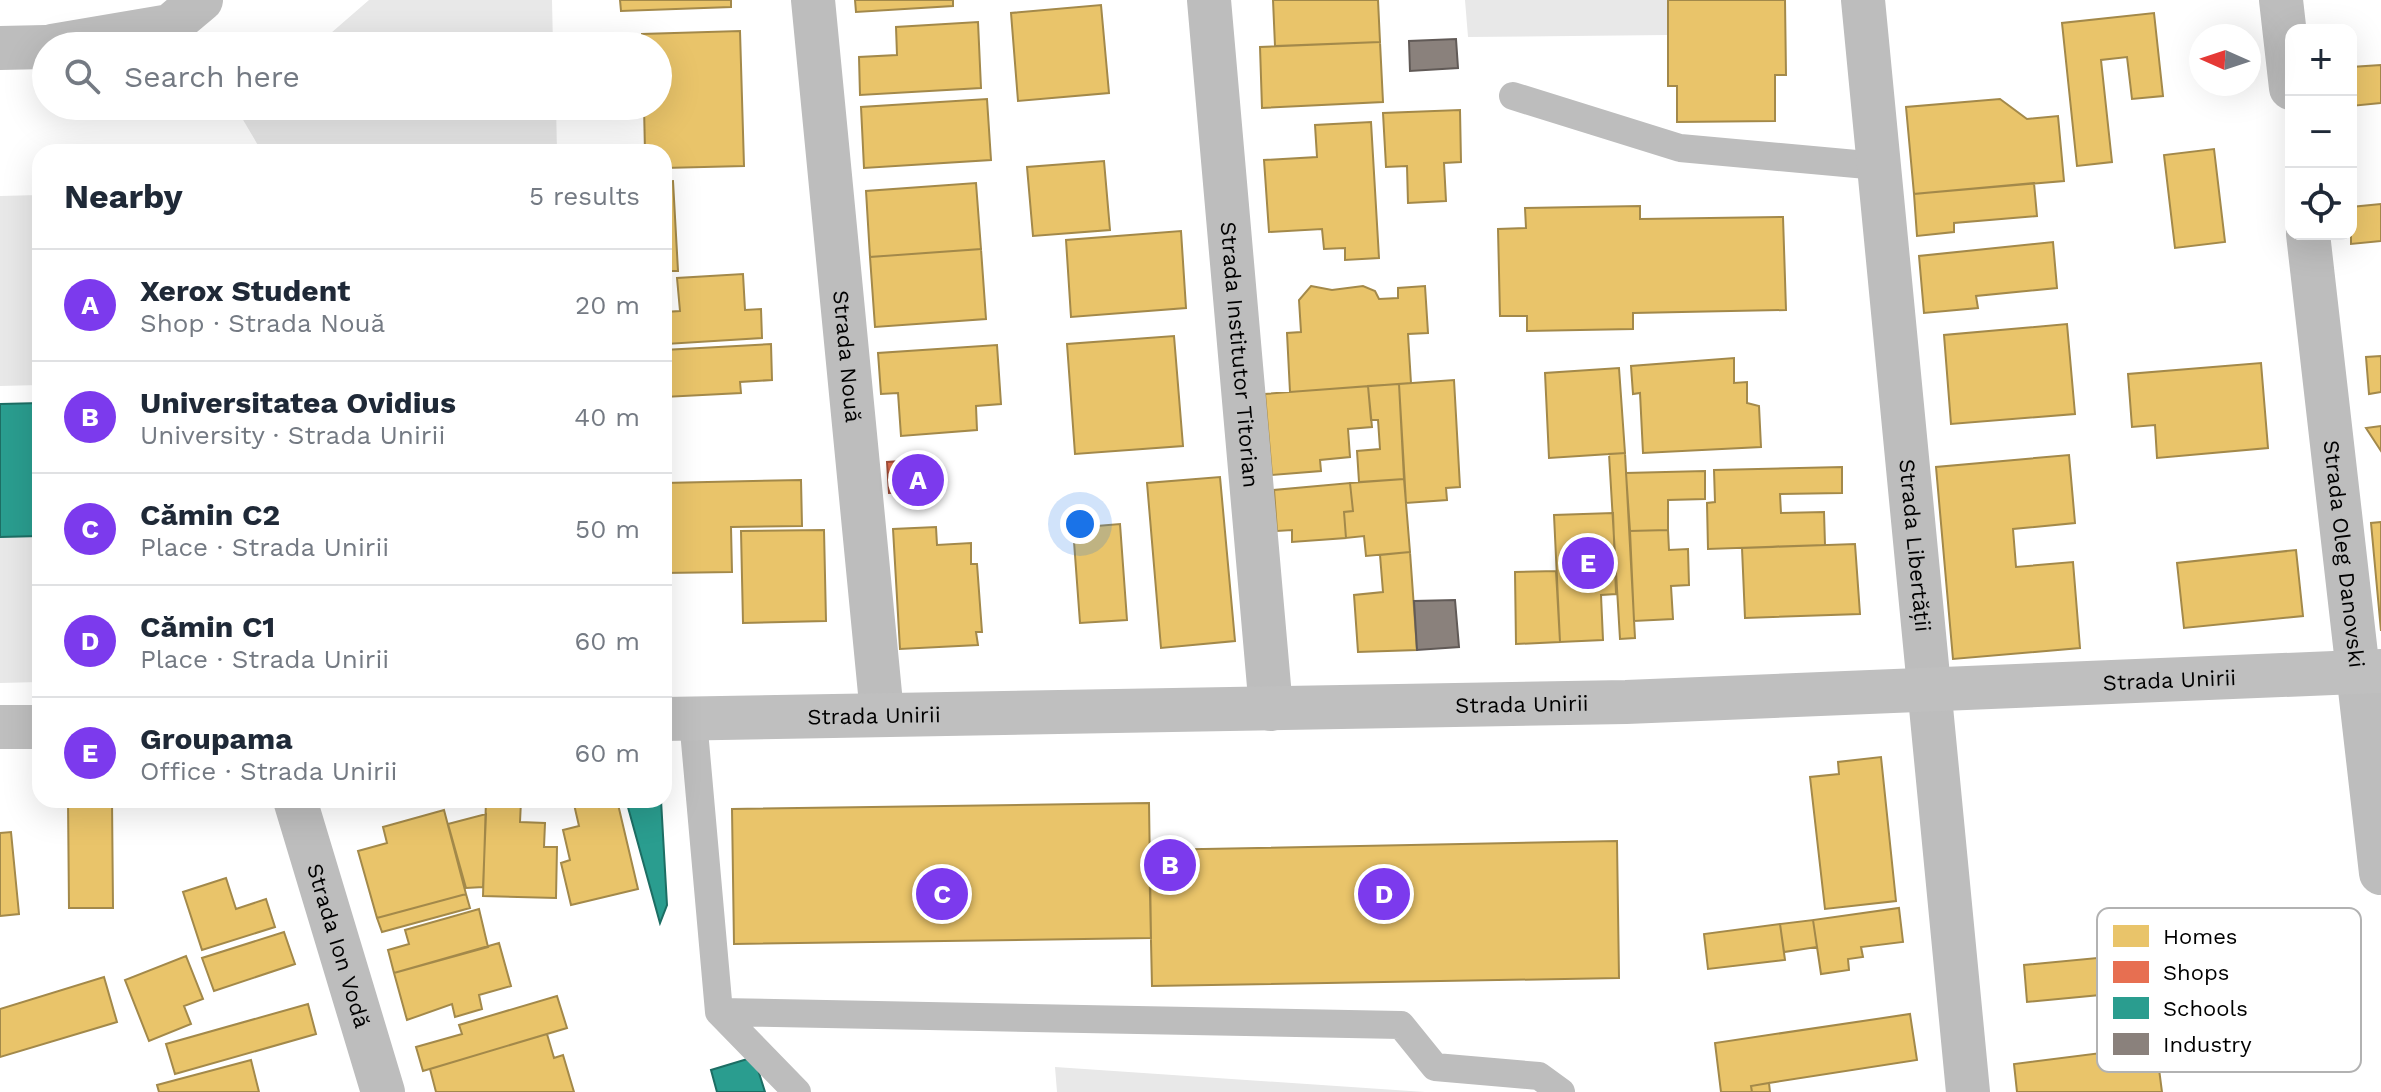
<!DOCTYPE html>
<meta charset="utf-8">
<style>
:root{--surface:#fff;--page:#f2f2f3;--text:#1f2937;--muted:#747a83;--line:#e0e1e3;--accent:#7c3aed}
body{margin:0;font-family:"Work Sans",sans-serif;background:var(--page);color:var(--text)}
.controls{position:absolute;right:24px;top:24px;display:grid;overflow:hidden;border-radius:16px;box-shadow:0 8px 32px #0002}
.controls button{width:72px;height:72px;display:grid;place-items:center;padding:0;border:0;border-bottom:2px solid var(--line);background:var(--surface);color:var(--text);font:40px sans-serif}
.compass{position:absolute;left:2189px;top:24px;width:72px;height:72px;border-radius:50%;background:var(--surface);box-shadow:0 8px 32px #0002;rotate:273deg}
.you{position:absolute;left:1080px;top:524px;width:28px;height:28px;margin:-20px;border:6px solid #fff;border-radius:50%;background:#1a73e8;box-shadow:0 0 0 12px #1a73e833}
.badge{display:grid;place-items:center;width:52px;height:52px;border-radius:50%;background:var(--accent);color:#fff;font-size:26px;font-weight:700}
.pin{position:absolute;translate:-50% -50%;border:4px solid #fff;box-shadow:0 2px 8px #0006}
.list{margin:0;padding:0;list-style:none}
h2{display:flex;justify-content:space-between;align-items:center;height:104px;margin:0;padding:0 32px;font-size:34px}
h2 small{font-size:26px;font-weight:400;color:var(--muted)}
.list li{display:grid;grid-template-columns:52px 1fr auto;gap:24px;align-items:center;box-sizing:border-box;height:112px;padding:0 32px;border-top:2px solid var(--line)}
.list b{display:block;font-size:30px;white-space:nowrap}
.list p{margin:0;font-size:26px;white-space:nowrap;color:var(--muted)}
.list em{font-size:26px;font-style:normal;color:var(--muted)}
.icon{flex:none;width:44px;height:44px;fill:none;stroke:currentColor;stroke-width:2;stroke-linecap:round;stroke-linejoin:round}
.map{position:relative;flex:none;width:2381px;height:1092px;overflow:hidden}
.search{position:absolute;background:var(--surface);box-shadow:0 8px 32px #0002;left:32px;top:32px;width:640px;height:88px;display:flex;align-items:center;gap:20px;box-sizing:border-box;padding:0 28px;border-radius:44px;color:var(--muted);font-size:30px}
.panel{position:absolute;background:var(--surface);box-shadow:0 8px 32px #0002;left:32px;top:144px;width:640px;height:664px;border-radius:24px}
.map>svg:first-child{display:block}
</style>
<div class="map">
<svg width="2381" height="1092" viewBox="0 0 2381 1092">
<rect width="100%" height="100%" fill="#fff"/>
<path fill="#e8e8e8" d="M369,0H552L553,46H316Z
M1465,0H1668V35L1468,37Z
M247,106H556L557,152H262L239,113Z
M40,195V385L0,386V196Z
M40,536V682L0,683V537Z
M1055,1067L1425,1092H1057Z"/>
<path fill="#e9c46a" stroke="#a3894a" stroke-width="2" d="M620,0H731V7L621,11Z
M855,0H953V6L856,12Z
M1273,0H1378L1380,42L1275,46Z
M1668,0H1785L1786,75H1775V121L1677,122V86H1668Z
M1101,5L1109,93L1018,101L1011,13Z
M2154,13L2163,96L2132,99L2127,57L2101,60L2112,162L2077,166L2062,23Z
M978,22L981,88L860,95L859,57L897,55L896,27Z
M740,31L744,166L664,168V152H645L644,106H658V46H642V34Z
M1380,42L1383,102L1262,108L1260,47Z
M2381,65V103L2351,106V67Z
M987,99L991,160L864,168L861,107Z
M2000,99L2027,119L2058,116L2064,181L1914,194L1906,107Z
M1460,110L1461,162L1444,163L1446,201L1408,203L1407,166L1386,167L1383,113Z
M1371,122L1379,258L1345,260V248L1324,249L1322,229L1269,232L1264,160L1317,157L1315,125Z
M2214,149L2225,242L2175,248L2164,155Z
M1104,161L1110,230L1033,236L1027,167Z
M673,181L678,271H664V182Z
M976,183L981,249L870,257L866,191Z
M2034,183L2037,216L1954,223V232L1917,236L1914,194Z
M2381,204V241L2351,244V207Z
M1640,206V219L1783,217L1786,310L1633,313V329L1527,331V316H1500L1498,229L1526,228L1525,208Z
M1181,231L1186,308L1071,317L1066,240Z
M2053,242L2057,288L1976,296L1978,308L1924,313L1919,256Z
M981,249L986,319L875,327L870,257Z
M743,274L745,310L761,309L762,338L666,344L664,312L680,311L677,278Z
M1311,286L1332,290L1363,286L1375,291L1379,299L1398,298V288L1425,286L1428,333L1408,334L1411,383L1290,392L1287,333L1301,332L1299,300Z
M2067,324L2075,414L1951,424L1944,335Z
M1174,336L1183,446L1075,454L1067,344Z
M771,344L772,380L740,382L741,393L664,397V350Z
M997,345L1001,404L976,406L977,430L901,436L898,393L881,394L878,353Z
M2381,356V392L2369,394L2366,357Z
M1734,358V383L1747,382V403L1759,406L1761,447L1643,453L1640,393L1633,394L1631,366Z
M2261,363L2268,448L2157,458L2155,425L2132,427L2128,374Z
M1619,368L1625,453L1549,458L1545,373Z
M1454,380L1460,487L1446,488L1447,500L1406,503L1399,384Z
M1399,384L1404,479L1359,482L1357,451L1380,449L1378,420H1371L1368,386Z
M1368,386L1372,427L1348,429L1350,457L1320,460L1321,471L1272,475L1265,394Z
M2381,426V451L2366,428Z
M1625,453L1635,638L1620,639L1609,454Z
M2069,455L2075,523L2013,529L2016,567L2073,562L2080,648L1953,659L1936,467Z
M1842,467V493L1780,494L1781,513L1824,512L1825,545L1708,549L1707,503L1715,502L1714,470Z
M1705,471V499L1668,500V530L1630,531L1626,473Z
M1220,477L1235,641L1161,648L1147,483Z
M1404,479L1410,552L1366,556L1364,536L1346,538L1344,512L1353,511L1350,483Z
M801,480L802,526L731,527L732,572L664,573V483Z
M1350,483L1353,511L1344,512L1346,538L1292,542V530L1277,531L1274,490Z
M1613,513L1616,594L1601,595L1603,640L1560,642L1554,515Z
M2381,522V631L2371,523Z
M1120,524L1127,620L1080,623L1073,528Z
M936,527L937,545L971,543V564H977L982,632H976L978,645L900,649L893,529Z
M824,530L826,621L743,623L741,531Z
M1668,530L1669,550L1688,549L1689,585L1671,586L1673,619L1634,621L1630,531Z
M1855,544L1860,614L1745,618L1742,548Z
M2296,550L2303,616L2184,628L2177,563Z
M1410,552L1417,650L1358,652L1354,595L1383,592L1380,555Z
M1556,571L1560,642L1516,644L1515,572Z
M1881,757L1896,901L1825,909L1810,777L1839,774L1838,762Z
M68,800H112L113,908H69Z
M486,800L521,801L520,822L545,823L544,847H557L556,898L483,896Z
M573,800H617L638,889L571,905L561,863L570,860L563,830L579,826Z
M1149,803L1151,938L734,944L732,809Z
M444,810L466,894L377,918L358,851L387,843L383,827Z
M486,814L483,887L466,888L448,824Z
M11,832L19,914L0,916V833Z
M1617,841L1619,978L1152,986L1149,850Z
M226,878L236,909L266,899L275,927L202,950L183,892Z
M466,894L470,908L382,932L377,918Z
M1899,908L1903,942L1861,947L1863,957L1848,959L1849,970L1821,974L1813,920Z
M479,909L488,947L394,973L388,950L409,944L405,930Z
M1813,920L1817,947L1784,952L1780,924Z
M1780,924L1785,960L1708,969L1704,934Z
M284,932L295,964L214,991L202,958Z
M499,943L511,986L479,995L482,1009L455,1017L452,1004L407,1020L394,973Z
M2160,952L2163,989L2027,1002L2024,965Z
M186,956L203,999L184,1006L191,1024L149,1041L125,980Z
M104,977L117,1022L0,1057V1009Z
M557,996L567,1028L423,1071L416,1047L462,1034L459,1025Z
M308,1004L316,1034L175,1074L166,1044Z
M1910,1014L1917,1060L1769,1083L1751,1086L1752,1092H1721L1715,1043Z
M547,1034L554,1058L563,1055L574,1092H436L430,1069Z
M2156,1046L2162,1092H2017L2014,1064Z
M251,1060L259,1092H159L157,1085Z
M1769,1083L1770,1092H1752L1751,1086Z"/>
<path fill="#e76f51" stroke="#a24e39" stroke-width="2" d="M932,459L934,490L889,493L887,462Z"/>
<path fill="#2a9d8f" stroke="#1d6e64" stroke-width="2" d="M40,403V536L0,537V404Z
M626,800H661L667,905L660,923Z
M754,1057L765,1092H717L711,1070Z"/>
<path fill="#8a817c" stroke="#615a57" stroke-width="2" d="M1456,39L1458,68L1410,71L1409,41Z
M1455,600L1459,647L1417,650L1414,601Z"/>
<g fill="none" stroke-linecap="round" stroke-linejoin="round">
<path stroke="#bdbdbd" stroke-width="28" d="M1513,96L1680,148L1878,166
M693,719L719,1012L797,1092
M719,1012L1401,1025L1435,1067L1539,1076L1561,1092"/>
<g stroke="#bdbdbd" stroke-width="44">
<path id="s1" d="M813,0L882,714"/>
<path id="s2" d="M1209,0L1271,709"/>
<path id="s3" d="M1863,0L1968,1092"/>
<path d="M2281,0L2291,88"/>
<path d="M52,46L170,26L201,0"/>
<path d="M0,48L46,47"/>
<path id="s4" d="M2308,234L2381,873"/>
<path id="s5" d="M295,800L383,1092"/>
</g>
<g stroke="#bfbfbf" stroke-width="44">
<path id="s6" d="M664,719L1626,702L2381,671"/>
<path d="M0,727H40"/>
</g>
</g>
<g text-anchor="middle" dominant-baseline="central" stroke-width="8" stroke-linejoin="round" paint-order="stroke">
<g font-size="22" fill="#000" stroke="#fff">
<text stroke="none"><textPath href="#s2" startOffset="356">Strada Institutor Titorian</textPath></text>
<text stroke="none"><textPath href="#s1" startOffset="358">Strada Nouă</textPath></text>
<text stroke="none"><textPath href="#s3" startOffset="548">Strada Libertății</textPath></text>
<text stroke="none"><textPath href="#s4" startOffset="322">Strada Oleg Danovski</textPath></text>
<text stroke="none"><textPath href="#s6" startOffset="1506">Strada Unirii</textPath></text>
<text stroke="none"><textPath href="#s6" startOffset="858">Strada Unirii</textPath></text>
<text stroke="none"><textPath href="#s6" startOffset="210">Strada Unirii</textPath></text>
<text stroke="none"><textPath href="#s5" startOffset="152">Strada Ion Vodă</textPath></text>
</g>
</g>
<rect x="2097" y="908" width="264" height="164" rx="12" fill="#fff" stroke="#b2b2b2" stroke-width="2"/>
<rect x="2113" y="925" width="36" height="22" fill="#e9c46a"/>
<rect x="2113" y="961" width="36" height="22" fill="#e76f51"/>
<rect x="2113" y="997" width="36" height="22" fill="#2a9d8f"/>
<rect x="2113" y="1033" width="36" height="22" fill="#8a817c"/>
<g font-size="22" fill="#000">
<text x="2163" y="944">Homes</text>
<text x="2163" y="980">Shops</text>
<text x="2163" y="1016">Schools</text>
<text x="2163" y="1052">Industry</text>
</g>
</svg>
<div class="controls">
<button>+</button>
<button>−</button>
<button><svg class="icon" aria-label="locate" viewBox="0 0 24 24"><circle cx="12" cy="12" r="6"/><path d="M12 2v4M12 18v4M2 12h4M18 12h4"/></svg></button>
</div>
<svg class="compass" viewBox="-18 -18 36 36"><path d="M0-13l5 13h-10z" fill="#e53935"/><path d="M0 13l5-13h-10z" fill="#747a83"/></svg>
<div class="you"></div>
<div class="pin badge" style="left:918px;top:480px">A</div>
<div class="pin badge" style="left:1170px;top:865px">B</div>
<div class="pin badge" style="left:942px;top:894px">C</div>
<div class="pin badge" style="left:1384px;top:894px">D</div>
<div class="pin badge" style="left:1588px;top:563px">E</div>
<div class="search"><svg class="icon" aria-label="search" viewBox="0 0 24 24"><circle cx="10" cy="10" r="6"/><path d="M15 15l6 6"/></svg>Search here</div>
<section class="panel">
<h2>Nearby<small>5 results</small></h2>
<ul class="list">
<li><span class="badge">A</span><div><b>Xerox Student</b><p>Shop · Strada Nouă</p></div><em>20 m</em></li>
<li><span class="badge">B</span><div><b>Universitatea Ovidius</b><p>University · Strada Unirii</p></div><em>40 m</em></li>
<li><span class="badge">C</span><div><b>Cămin C2</b><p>Place · Strada Unirii</p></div><em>50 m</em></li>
<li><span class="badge">D</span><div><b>Cămin C1</b><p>Place · Strada Unirii</p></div><em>60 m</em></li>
<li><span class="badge">E</span><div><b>Groupama</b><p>Office · Strada Unirii</p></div><em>60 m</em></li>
</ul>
</section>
</div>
